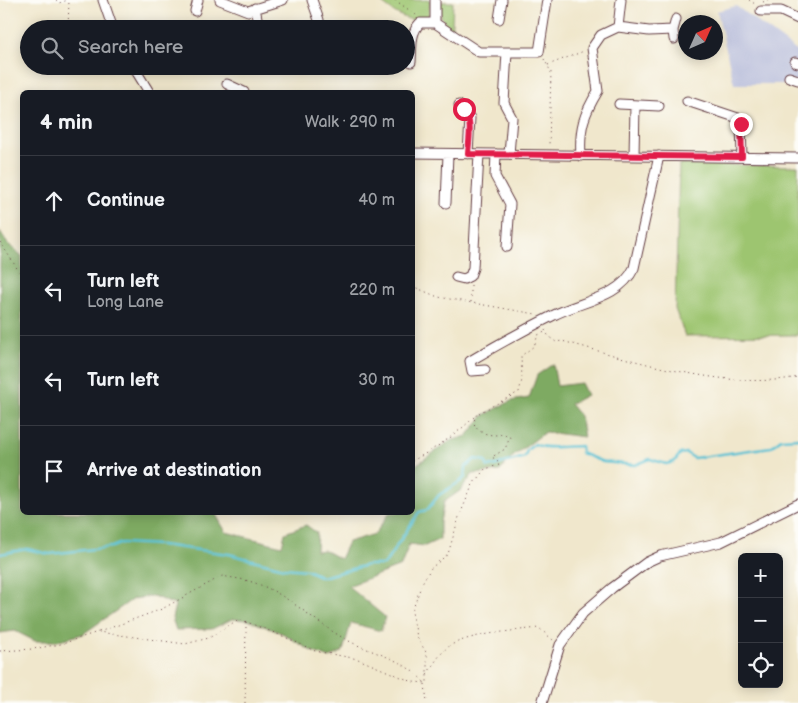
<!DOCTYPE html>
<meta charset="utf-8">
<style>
:root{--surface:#171b24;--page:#242831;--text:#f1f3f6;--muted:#9ea1a6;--line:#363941}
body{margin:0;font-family:"Balsamiq Sans",sans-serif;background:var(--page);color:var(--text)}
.controls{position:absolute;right:15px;bottom:15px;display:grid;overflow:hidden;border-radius:8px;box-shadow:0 2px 12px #0003}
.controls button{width:45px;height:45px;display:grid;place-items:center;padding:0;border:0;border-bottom:1px solid var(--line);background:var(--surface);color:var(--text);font:25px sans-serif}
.compass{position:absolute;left:678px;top:15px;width:45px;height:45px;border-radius:50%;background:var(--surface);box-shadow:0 2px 12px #0003;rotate:45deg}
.stop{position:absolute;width:15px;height:15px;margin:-11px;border:4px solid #e11d48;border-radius:50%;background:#fff}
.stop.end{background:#e11d48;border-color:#fff;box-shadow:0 1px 5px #0008}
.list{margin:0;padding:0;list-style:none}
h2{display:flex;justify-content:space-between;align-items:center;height:65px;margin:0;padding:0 20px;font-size:21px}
h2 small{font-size:16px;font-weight:400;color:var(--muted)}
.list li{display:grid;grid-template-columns:32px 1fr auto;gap:15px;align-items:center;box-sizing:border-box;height:90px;padding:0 20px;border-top:1px solid var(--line)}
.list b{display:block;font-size:19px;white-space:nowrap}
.list p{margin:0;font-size:16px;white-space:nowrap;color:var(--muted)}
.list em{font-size:16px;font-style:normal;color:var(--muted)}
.icon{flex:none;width:28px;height:28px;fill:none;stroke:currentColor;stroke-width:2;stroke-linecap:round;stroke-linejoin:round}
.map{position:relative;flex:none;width:798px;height:703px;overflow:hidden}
.search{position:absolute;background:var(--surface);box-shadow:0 2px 12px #0003;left:20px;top:20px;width:395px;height:55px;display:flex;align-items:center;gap:12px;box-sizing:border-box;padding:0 18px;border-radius:28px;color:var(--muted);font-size:19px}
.panel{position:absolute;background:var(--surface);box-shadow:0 2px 12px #0003;left:20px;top:90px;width:395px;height:425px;border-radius:8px}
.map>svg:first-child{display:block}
</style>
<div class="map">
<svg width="798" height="703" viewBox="0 0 798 703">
<rect width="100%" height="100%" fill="#fdfcf7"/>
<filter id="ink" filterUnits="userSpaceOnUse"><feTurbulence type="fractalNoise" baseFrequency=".02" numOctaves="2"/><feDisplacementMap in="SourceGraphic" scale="10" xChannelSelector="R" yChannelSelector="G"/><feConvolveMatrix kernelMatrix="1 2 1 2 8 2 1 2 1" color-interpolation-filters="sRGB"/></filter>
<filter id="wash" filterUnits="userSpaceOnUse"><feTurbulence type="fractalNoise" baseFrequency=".0096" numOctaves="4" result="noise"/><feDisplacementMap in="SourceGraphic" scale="20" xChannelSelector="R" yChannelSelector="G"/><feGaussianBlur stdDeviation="1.12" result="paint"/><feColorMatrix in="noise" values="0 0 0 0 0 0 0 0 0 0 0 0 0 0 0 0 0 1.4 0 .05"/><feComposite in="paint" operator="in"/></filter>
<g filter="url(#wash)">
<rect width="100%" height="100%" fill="#f0e7cc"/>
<path fill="#bec2dd" d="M736,6L798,52V84H734L717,11Z"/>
<path fill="#9dc570" stroke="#74724e" d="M378,0H430L429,15C410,28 393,11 378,0Z
M440,2H453L452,28C441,23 439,13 440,2Z
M679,164L798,166V335L685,336L675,309Z"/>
<path fill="#7eaa62" stroke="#646446" d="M0,231L7,243L22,256V512L215,513L226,532L282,546L285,533L306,525L317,533L316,551L324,550L340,559L348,542L375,534L389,513L412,512L413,467L450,441L467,436L484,415L511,401L529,398L537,375L553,364L557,386L581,383L587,395L570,404L580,416L584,437L545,432L511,458L500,471L473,474L461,490L444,502L440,522V539L425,546L409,544L401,566L348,586L385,617L381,631L351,623L343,651L330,658L311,651L284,634L248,620L232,619L212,629L176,630L172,618L175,605L153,596L133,599L83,634L56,641H35L15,631L0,633Z"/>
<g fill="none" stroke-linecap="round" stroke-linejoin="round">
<path stroke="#57c1d4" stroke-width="2.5" d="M0,554L27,549L49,554L112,547L122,543L161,545L229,554L284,568L307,570L322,577L367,565H384L419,512L427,510L439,495L461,481L465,477L466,467L475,459L485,461L488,467L493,466L525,457L527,450L535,444C543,450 569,446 581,446V453L603,462L635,465L650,459L666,464L674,462L680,454L686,453L694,458L771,447L781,439L798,438"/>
</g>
</g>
<g filter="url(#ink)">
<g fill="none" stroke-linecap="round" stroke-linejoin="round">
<g stroke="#633d43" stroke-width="11">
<path id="minor" d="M103,0L113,29
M220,0L248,11L283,0
M312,0L319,20V29
M195,11L198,0
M761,11H781L798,19
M499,19L502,0
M435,23V0
M618,27L649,31L673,30
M254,29L257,18L255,8
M674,39L673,30L676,19
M507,52L504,103L512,118L509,154
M411,62C412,48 410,33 420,23H435L479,52H539L547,0
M795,62L798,63
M133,66L149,92
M789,77L798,80
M227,84L244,92
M687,101L738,118L741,124L742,157
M619,104L659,106
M459,105L470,118L468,154
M412,153L798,158
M496,154L495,176L510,204L507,247
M581,156C579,128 584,114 598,91L592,48L601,35L618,27L621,0
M634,156L635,105
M446,203L448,154
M456,277L464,279L470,276L473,268L479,154
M485,370L472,371L470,361C497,345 526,329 554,315C581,301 620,298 634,268L659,156
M542,703L560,645L583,613L612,588L647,562L660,556L721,542L798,504"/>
</g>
<path stroke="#633d43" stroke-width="1" stroke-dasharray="1 4" stroke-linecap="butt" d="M56,0L59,3L68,0
M395,0L416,15
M749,0L755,4
M763,2L768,0
M68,29L69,0
M544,59L551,72L549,145
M548,65L584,51
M0,242L22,276
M412,286L438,297L536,314
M471,302V286
M545,330L549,337L556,342L562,341C634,360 724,391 798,377
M479,413L519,392L522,380L521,356L534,346L538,335L545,332
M412,461C436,448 455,436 474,417
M99,632L162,609L222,576C232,578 243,579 252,582C285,592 311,619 340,636C371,655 399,654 425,683
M0,651L33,649L61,644L98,632L185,644L209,638L239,619L285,637L315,651L358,659L413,682L427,683V654L417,637L412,612L422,583L431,568L448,554L459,517L473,484L485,469L499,465L498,461L492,457L505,449L510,437L502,434C488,438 465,429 478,413
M427,674C434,664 442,649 453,644C477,633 513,631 539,628L553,640
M425,684L427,703
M245,703L246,622"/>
<use href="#minor" stroke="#fff" stroke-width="9"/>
</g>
</g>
<g fill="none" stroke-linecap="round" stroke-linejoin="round" filter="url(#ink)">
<path stroke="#e11d48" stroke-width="6" d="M464,109C473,123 469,138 468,154L742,157L741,124"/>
</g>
</svg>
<div class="controls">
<button>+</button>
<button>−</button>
<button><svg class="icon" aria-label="locate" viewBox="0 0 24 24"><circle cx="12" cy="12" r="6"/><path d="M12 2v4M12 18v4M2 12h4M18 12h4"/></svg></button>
</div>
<svg class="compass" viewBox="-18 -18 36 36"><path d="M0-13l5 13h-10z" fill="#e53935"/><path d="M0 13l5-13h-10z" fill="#9ea1a6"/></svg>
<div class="stop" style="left:464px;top:109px"></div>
<div class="stop end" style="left:741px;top:124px"></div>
<div class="search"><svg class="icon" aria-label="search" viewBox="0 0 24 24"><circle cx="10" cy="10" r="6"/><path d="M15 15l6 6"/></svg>Search here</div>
<section class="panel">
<h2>4 min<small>Walk · 290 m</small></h2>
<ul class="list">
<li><svg class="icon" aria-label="ahead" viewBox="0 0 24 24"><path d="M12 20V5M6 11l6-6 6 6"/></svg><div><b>Continue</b></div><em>40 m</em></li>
<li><svg class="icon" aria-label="left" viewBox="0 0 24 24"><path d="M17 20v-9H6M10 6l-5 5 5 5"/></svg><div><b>Turn left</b><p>Long Lane</p></div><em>220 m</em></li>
<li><svg class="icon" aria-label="left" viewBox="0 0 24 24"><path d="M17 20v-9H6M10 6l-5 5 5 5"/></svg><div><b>Turn left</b></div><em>30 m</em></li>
<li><svg class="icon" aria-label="arrive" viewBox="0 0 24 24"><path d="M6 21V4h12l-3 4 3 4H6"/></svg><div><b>Arrive at destination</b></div></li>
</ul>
</section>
</div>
